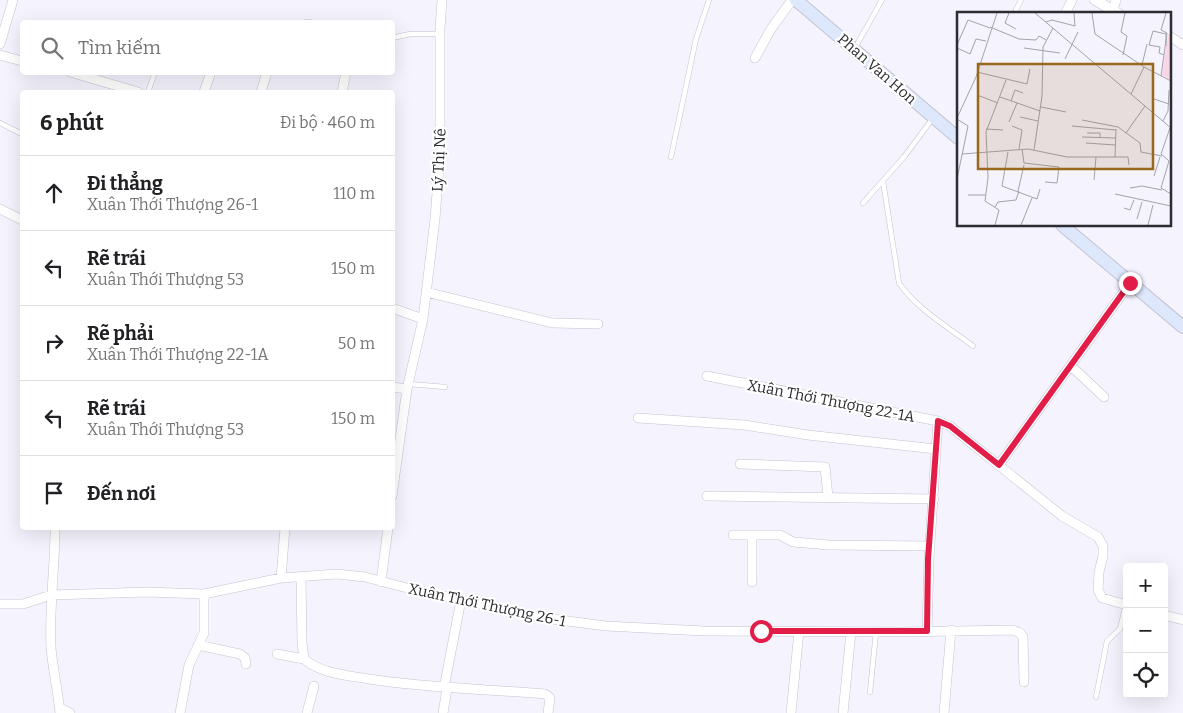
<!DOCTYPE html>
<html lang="vi">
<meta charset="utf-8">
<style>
:root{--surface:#fff;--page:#f2f2f2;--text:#202124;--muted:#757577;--line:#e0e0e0}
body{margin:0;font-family:Bitter,serif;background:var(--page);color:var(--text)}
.controls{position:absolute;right:15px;bottom:15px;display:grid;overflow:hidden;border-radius:5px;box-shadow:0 5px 20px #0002}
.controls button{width:45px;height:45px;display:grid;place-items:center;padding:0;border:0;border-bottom:1px solid var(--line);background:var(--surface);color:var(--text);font:25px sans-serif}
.stop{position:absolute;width:15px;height:15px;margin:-11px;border:4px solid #e11d48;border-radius:50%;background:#fff}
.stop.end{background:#e11d48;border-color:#fff;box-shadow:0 1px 5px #0008}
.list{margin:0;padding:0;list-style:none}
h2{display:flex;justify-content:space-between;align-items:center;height:65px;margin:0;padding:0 20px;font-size:21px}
h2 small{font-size:16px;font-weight:400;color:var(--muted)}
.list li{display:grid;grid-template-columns:32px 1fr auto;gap:15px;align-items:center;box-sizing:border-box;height:75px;padding:0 20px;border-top:1px solid var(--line)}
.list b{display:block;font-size:19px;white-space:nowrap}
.list p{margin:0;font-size:16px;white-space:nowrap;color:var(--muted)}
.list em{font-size:16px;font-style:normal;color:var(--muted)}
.icon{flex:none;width:28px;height:28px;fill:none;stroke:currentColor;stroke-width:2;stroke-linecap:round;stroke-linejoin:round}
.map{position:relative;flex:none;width:1183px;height:713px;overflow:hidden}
.search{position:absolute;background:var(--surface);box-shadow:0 5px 20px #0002;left:20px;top:20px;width:375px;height:55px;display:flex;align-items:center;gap:12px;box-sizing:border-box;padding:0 18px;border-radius:5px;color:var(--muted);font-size:19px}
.panel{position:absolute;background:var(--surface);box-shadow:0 5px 20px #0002;left:20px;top:90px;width:375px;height:440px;border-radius:5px}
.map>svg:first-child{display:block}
</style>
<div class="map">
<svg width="1183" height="713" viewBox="0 0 1183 713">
<rect width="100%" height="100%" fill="#f4f3fe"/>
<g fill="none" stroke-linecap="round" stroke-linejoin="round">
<g stroke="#c5c3d0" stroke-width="5.5">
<path id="service" d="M1016,10L1021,0
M306,22H310
M392,38L410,34H440
M855,48L882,0
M148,92L155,72
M0,123L22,134
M671,157L696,39L709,0
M883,181L899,283C917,309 948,327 973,346
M863,203L904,157L933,118
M409,384L445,387
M870,692L876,632
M1096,697L1107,641L1120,629L1126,604"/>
</g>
<g stroke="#c5c3d0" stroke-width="10">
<path id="minor" d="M1113,10L1116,0
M1065,14L1072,0
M1169,36L1183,45
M0,44L13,0
M0,55L22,61
M755,58L771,29L792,0
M70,72L138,92
M204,92L211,72
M261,92L267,72
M342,92L346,72
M0,209L22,220
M426,292L552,323L598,324
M392,308L423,319
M1071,366L1104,397
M707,376L938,421L950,426L1062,516L1098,537L1103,546V556L1099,572L1098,590L1102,598L1127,605
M392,387L407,389
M638,418L744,425L808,435L936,449
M740,464L825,467L828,497
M999,465L1130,283
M392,496L407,389L423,319L435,219L440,154V28L442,0
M707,496L934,499
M55,528C55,568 49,607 51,648C53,670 58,691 60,713
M733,535H780L793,542L829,545L930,546
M301,577L302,643L304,659C322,674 346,675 369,679C427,688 486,689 545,694L550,698L548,713
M281,578L285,528
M381,582L388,528
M752,582V535
M0,604H23L51,595L147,592L204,594L281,578L337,574L365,577L407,588L537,617L606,626L704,631L902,632L1013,630L1020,633L1023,637L1024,682
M1164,615L1183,620
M927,631L929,559L938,421
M198,645L240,654L245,658L246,664
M277,654L304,659
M444,688L461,600
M60,708L70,713
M180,713L189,665L204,633V594
M307,713L314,686
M443,713L447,688
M791,713L799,631
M843,713L851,632
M944,713L951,630"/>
</g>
<g stroke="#c5c3d0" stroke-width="11">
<path id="tertiary" d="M1095,0L1119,14"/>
</g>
<g stroke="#c5c3d0" stroke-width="14">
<path id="secondary" d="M796,0L958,138
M1062,225L1183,327"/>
</g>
<use href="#service" stroke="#fff" stroke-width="4.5"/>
<use href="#minor" stroke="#fff" stroke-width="9"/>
<use href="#tertiary" stroke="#fff" stroke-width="10"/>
<use href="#secondary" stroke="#dde8fd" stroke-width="12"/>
</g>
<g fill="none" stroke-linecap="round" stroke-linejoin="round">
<path stroke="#e11d48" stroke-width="6" d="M761,631H927L928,559L938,421L950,426L999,465L1130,283"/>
</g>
<g text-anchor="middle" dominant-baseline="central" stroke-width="4.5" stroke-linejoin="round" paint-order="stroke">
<g font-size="15" fill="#2c2b30" stroke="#fff">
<text transform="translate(877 69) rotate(41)">Phan Van Hon</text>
<text transform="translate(439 160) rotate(-87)">Lý Thị Nê</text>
<text transform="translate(831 401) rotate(11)">Xuân Thới Thượng 22-1A</text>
<text transform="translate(487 605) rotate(12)">Xuân Thới Thượng 26-1</text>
</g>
</g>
<g transform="translate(957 12)">
<rect width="214" height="214" fill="#f4f3fe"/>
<path d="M211,22H214V68L205,63Z" fill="#f9d6e6"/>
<path fill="none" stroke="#a4a3ac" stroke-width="1" d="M52,1L48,11L59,17M78,1L214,116M135,1L138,22L187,55L174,82M89,10L95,8L118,14L117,1M33,15L62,27L79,28L82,24L89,28M0,33L11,8L33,16M0,36L13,42L19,27L29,29M67,36L103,41M166,43L170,24L164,20L168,1M207,43L202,41L203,35L192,33L196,19L209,22V34M108,47L121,20M185,53L190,32M187,55L214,69M20,60L70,72L73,57M204,64L210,21L204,18L209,1M20,83L41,91M43,85L83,99M197,87L212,92M54,89L58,78L66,81M84,95L109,100M63,105L81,109M0,106L19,65L40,1M0,107L11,114L0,167M125,108L161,115L183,131L184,140L205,144M206,109L211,99L212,78M52,110L60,91M55,114L65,118L62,137M115,114L159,118M213,116L204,142L212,149L204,176L214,182M29,117L46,118M130,121H143V125M169,121L188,94M125,125L159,126M129,131L158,133M65,137L67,151L102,155L100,171L88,170M77,138L85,84L86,35L96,16M51,140L45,174L80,187L83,177M5,142L71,137L110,145H171L172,153M158,145L159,117M197,164L203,145M137,168L139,145M173,176L185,174L205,178M61,179L67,153M158,182L214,194M11,183H28M38,195L41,190L59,188L62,179M167,196L173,198L177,188M180,207L185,190M38,213L42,198L28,189L31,166L29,120L49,68M64,213L75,186M191,213L196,193"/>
<path fill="#99681a" fill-opacity="0.15" stroke="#99681a" stroke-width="2.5" d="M21,52H196V157H21Z"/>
<rect width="214" height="214" fill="none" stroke="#2c2b30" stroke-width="2.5"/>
</g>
</svg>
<div class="controls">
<button>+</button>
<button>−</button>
<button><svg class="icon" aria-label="locate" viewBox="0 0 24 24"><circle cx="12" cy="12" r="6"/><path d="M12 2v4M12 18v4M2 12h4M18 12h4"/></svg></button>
</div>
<div class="stop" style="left:761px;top:631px"></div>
<div class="stop end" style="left:1130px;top:283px"></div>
<div class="search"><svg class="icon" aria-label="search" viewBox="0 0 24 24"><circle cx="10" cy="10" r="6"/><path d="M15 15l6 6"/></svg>Tìm kiếm</div>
<section class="panel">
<h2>6 phút<small>Đi bộ · 460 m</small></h2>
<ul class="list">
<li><svg class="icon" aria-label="ahead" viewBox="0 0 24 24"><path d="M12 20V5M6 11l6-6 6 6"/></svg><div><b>Đi thẳng</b><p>Xuân Thới Thượng 26-1</p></div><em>110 m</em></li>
<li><svg class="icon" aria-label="left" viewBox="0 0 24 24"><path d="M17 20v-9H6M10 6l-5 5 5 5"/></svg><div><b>Rẽ trái</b><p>Xuân Thới Thượng 53</p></div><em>150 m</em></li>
<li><svg class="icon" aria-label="right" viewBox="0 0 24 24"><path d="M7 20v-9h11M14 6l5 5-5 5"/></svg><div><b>Rẽ phải</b><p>Xuân Thới Thượng 22-1A</p></div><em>50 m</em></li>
<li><svg class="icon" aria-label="left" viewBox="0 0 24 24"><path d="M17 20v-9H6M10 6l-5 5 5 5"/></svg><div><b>Rẽ trái</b><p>Xuân Thới Thượng 53</p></div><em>150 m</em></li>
<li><svg class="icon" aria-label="arrive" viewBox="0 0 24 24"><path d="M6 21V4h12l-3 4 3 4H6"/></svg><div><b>Đến nơi</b></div></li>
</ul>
</section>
</div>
